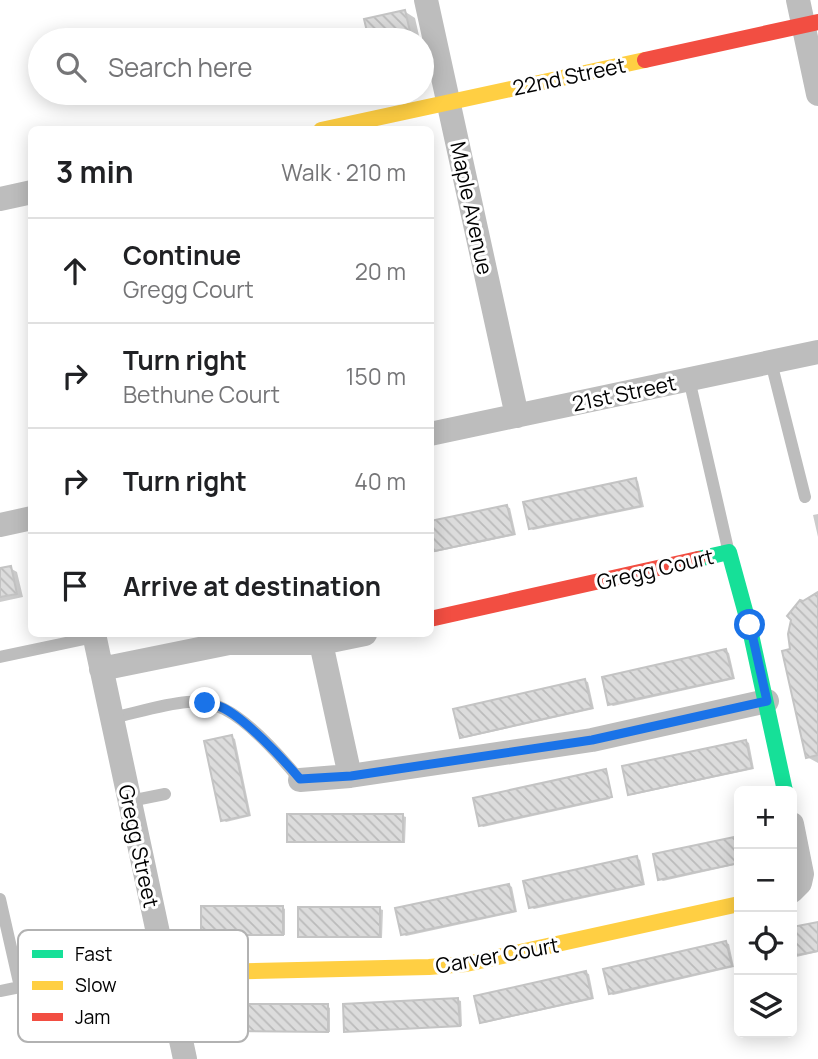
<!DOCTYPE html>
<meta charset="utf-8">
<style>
:root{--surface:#fff;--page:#f6f6f6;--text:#202124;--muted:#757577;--line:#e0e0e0}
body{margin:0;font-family:Manrope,sans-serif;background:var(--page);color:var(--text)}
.controls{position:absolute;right:21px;bottom:21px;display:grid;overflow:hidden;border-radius:10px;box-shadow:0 4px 18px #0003}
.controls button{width:63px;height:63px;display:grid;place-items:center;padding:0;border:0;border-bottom:2px solid var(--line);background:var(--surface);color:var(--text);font:35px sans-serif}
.stop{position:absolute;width:21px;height:21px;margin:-16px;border:5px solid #1a73e8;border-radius:50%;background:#fff}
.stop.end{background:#1a73e8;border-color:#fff;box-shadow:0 2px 7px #0008}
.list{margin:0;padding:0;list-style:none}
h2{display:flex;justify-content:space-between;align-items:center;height:91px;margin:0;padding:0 28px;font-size:30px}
h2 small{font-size:23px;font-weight:400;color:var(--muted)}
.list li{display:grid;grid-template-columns:46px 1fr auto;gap:21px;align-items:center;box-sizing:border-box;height:105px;padding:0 28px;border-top:2px solid var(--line)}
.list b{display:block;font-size:26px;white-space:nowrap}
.list p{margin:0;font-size:23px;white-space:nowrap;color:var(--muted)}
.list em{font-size:23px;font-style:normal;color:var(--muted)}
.icon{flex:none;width:38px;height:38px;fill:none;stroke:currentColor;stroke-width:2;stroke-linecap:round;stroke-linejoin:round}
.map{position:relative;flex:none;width:818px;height:1059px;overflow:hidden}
.search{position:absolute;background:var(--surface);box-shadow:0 4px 18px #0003;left:28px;top:28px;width:406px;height:77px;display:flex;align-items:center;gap:18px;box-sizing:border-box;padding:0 24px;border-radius:38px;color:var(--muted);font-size:26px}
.panel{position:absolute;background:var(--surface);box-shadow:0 4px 18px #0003;left:28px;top:126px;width:406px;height:511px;border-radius:10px}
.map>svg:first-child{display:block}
</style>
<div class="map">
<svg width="818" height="1059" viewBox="0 0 818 1059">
<defs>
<pattern id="building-back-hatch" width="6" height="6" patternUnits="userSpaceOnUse" patternTransform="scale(1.75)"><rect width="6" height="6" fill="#dcdcdc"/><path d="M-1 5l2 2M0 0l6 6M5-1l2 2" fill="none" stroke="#bbb"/></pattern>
</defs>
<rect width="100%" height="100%" fill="#fff"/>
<path fill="#0003" d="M404,11L415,18L420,40H371L366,20Z
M422,47L430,84L422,86Z
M635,480L638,481L644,507L533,530L530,528Z
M507,507L510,508L516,535L430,553V523Z
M818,514V537L813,515Z
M10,568L17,572L23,597L0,602V570Z
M818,594V763L807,757L791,650L803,603Z
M726,651L729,653L735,679L613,706L610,704Z
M585,681L588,682L594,709L464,738L461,736Z
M232,737L235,739L251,816L226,822L223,820Z
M746,741L749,743L754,769L632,795L629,793Z
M605,771L610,799L483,827L481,825Z
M403,816L406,817L405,843H292L289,841Z
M739,837V864L663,881L660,879L655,855Z
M637,858L640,860L645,885L534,909L531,907Z
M509,885L512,887L517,912L406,936L403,934Z
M282,907L285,909V935L205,936L202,934Z
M380,909L383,910L382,938H303L300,936Z
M818,923V952L792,958V929Z
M726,943L729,944L734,967L613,995L610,993Z
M586,973L589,974L594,999L484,1023L481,1022Z
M458,1000L461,1001L462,1026L349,1032L346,1031Z
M327,1006L330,1008V1032H217L214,1030Z"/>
<path fill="url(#building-back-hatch)" stroke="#c4c4c4" stroke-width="2" d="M405,10L412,40H369L364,19Z
M636,478L641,506L529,529L523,502Z
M507,505L514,534L430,552V521Z
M11,566L17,594L0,597V568Z
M818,592V755L806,758L782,651L790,649L788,634L791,620L787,616L800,600L803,601Z
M726,649L733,678L608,705L602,677Z
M585,679L592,708L460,738L453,709Z
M232,735L249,815L221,821L204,741Z
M746,740L752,768L628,795L622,766Z
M606,769L612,797L479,826L473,798Z
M287,814H403V842H287Z
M739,836V863L658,880L653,854Z
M637,856L643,884L529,908L523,881Z
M509,884L515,911L401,935L395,908Z
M201,906H283V935H201Z
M298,907H380V937H298Z
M818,922V951L792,956V927Z
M726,941L732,966L609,994L603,969Z
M586,971L592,998L480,1023L474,996Z
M458,998L460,1026L344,1032L343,1004Z
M213,1004H328V1032L213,1031Z"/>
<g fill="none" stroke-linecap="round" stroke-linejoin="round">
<path stroke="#bdbdbd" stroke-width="12" d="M771,362L805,497
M689,379L728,549
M0,657L94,637
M112,718C135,713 164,704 187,702C199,701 213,703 224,709C250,722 281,757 300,780
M130,801L165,794
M0,899L20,987L0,991
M20,987L163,955"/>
<path stroke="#bdbdbd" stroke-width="24" d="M426,0L517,416
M798,0L818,94
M0,199L32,192
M430,434L818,352
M0,525L32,518
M94,634L185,1059
M321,643L350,776
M101,669L229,643H321L365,634
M300,780L350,776L592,740L767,701
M792,824L802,874L800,883L792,891"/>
<path stroke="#16e098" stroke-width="16" d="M698,559L729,552L749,625L785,791"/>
<path stroke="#ffcf43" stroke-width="16" d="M321,130L645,60
M167,973L429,967L466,964L739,904"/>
<path stroke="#f24e42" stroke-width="16" d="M645,60L818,22
M430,619L698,559"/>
</g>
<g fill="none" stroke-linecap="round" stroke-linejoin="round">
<path stroke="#1a73e8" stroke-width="9" d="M205,703C210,704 216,705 221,707C244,717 283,759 300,779L351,776L592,740L767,701L750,625"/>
</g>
<g text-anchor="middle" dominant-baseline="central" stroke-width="6" stroke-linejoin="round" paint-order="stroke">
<g font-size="21" fill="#000" stroke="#fff">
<text transform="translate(569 76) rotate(-12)">22nd Street</text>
<text transform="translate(472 208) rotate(78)">Maple Avenue</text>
<text transform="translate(624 393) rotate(-12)">21st Street</text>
<text transform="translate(655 569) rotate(-13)">Gregg Court</text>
<text transform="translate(139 846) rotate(78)">Gregg Street</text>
<text transform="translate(497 955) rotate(-10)">Carver Court</text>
</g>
</g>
<rect x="18" y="930" width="230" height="112" rx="10" fill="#fff" stroke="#b2b2b2" stroke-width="2"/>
<rect x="32" y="950" width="31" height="8" fill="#16e098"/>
<rect x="32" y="981" width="31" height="9" fill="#ffcf43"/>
<rect x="32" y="1013" width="31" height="8" fill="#f24e42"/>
<g font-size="19" fill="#000">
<text x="75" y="961">Fast</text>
<text x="75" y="992">Slow</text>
<text x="75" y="1024">Jam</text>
</g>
</svg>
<div class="controls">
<button>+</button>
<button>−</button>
<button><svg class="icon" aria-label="locate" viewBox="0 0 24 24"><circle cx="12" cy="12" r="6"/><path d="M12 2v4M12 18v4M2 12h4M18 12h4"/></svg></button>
<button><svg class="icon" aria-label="layers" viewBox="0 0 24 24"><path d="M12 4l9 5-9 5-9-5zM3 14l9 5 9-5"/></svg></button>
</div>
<div class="stop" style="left:750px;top:625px"></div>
<div class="stop end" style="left:205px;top:703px"></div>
<div class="search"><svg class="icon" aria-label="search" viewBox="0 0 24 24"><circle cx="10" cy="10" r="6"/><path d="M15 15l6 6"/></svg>Search here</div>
<section class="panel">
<h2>3 min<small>Walk · 210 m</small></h2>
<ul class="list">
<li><svg class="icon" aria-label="ahead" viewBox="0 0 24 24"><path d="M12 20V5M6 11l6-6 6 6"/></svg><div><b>Continue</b><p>Gregg Court</p></div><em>20 m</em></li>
<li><svg class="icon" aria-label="right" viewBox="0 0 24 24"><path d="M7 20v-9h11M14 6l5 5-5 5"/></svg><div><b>Turn right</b><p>Bethune Court</p></div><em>150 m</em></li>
<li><svg class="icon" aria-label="right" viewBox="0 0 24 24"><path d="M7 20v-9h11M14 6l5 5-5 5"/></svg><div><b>Turn right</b></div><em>40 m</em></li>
<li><svg class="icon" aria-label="arrive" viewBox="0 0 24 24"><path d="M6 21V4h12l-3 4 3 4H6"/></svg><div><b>Arrive at destination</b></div></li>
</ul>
</section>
</div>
